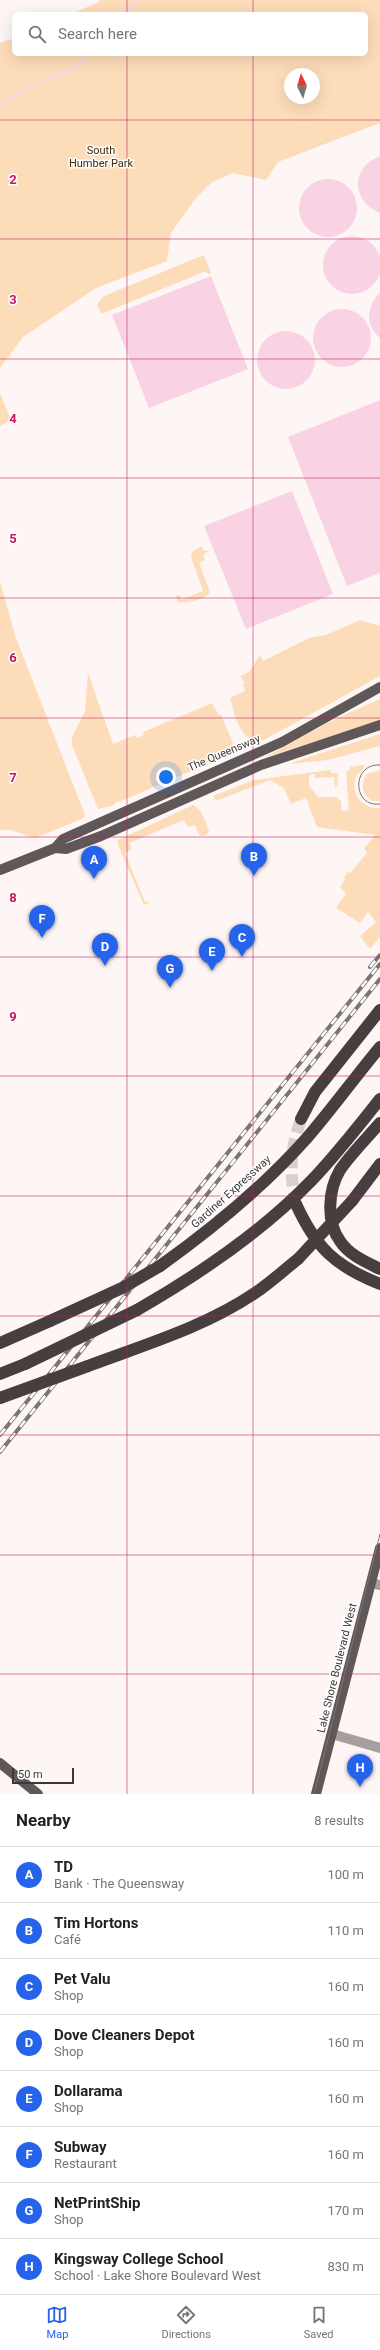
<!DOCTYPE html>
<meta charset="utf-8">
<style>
:root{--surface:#fff;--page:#f2f2f2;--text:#222;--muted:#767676;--line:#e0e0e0;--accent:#2563eb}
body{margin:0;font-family:Roboto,sans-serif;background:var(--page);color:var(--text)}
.compass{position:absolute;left:284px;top:68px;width:36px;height:36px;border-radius:50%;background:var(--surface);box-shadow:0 4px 16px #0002;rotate:355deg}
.scale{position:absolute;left:12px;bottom:10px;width:62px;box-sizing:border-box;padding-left:4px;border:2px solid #3d3737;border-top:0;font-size:11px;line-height:14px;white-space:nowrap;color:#3d3737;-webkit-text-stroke:3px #fff;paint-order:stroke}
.you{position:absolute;left:166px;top:777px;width:14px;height:14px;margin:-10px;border:3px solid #fff;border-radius:50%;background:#1a73e8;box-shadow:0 0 0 6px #1a73e833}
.badge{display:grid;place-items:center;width:26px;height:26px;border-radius:50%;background:var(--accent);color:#fff;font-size:13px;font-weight:700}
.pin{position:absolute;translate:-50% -33px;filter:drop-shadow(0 1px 2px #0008)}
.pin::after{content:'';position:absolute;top:21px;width:14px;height:12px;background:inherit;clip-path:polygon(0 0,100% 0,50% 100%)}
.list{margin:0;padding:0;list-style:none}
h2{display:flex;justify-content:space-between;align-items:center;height:52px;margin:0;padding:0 16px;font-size:17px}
h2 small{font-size:13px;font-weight:400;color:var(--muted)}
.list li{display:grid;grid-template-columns:26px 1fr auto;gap:12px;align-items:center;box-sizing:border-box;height:56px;padding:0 16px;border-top:1px solid var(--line)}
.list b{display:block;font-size:15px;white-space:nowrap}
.list p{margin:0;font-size:13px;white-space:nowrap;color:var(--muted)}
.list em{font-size:13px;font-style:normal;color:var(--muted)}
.icon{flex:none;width:22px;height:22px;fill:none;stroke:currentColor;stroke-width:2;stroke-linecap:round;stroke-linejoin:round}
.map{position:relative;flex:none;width:380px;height:1794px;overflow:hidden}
.search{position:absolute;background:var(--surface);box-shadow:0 4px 16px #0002;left:12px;right:12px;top:12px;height:44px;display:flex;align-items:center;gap:10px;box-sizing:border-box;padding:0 14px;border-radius:6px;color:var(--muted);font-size:15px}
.sheet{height:500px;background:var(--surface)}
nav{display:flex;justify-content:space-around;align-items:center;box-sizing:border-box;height:56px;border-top:1px solid var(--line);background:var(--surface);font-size:11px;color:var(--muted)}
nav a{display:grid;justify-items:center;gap:2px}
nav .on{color:var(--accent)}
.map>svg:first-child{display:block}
</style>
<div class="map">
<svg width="380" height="1794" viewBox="0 0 380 1794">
<rect width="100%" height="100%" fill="#fef6f5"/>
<path fill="#fddcba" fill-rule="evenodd" d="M99,0H380V123L278,162L266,180L233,173L212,182L196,198L171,233L167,261L96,288L23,337L0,368V43L14,38V54H366V14H71L99,2ZM290,74H314V98H290Z
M204,255L211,273L208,274L206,271L101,314L97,304L104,296Z
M0,393L11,420L0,426Z
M202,546L204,551L210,550L203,555L205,560L199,563L210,592C204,600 188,603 178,602L176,596L179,594L181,600L203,591L191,557L193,551Z
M0,582L16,638L85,815L84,818L35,838L10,830H1L0,828Z
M360,620L380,626V676L264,740C240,745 235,715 230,698L245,691L243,684L245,683L240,676L249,672L260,655L263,661L309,638L326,635Z
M88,673L113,744L135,735L137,738L144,735L143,732L212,703L219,715H221L233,743L231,754L119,802L118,801L112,806L98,809L72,745V737L85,711Z
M380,699V720L264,758L331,721Z
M380,734V746L328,760L288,764Z
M365,765C364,769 358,772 356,777C350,794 363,809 380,808V937L370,949L360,936L376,922L368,912L360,923L336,908L346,894L340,887L345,880L344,877L348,872L350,873L367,853L364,849L375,835L317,827L306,798L291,804L284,788L270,780L216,801L213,796L254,780L330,770L331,773H338L337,786L335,787L334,777L315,778V774L309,775V785L318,797H336L341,801L342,811L349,810L346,772L349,771L350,767Z
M380,770V801H372C362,794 360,784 367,774Z
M193,805C202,809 205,821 209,831L206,835L200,836L195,825L188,827L184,820L129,843L132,849L125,853L145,902H151L144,905L118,845V840Z"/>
<path fill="#f9d3e3" d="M380,156V213C351,201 350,168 380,156Z
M299 208a29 29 0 1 1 58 0a29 29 0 1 1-58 0Z
M323 265a29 29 0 1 1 58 0a29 29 0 1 1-58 0Z
M211,276L248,369L149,408L112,315Z
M380,293V338C365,325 366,306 380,293Z
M313 338a29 29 0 1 1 58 0a29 29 0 1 1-58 0Z
M257 360a29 29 0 1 1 58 0a29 29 0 1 1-58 0Z
M380,400V573L347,586L288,437Z
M292,491L333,594L246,629L204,526Z"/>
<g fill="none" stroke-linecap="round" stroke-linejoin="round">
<path stroke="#f9d3e3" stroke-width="2.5" d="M123,14L138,0
M0,105L49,77C61,76 75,71 82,60"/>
<path stroke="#d7d0cf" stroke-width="12" stroke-dasharray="12 6" stroke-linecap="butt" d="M296,1204C289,1170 290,1152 301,1119"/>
<path stroke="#a59fa0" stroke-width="10" d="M371,1583L380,1585
M332,1734L380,1748"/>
<path stroke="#605758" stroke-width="10" d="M55,848L66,849L101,836L261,765L380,725
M0,870L55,848L63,839L282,742L380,687
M0,1763L38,1794
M316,1794L380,1548"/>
<path stroke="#483e3f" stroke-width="12" d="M301,1119L315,1092L380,1010
M380,1123C367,1138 351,1154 340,1170C328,1190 326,1222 340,1241C349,1255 366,1262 380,1269
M352,1201L380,1164
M296,1204C316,1248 335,1266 380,1284
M160,1266C212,1229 263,1187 306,1139C332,1109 355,1077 380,1047
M137,1310C198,1275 263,1231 312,1180C336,1155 358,1127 380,1099
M0,1343L50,1321
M88,1366C144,1345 205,1327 255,1293C270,1283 284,1270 298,1259
M0,1374L25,1364"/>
<path stroke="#7b7574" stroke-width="1" d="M380,765C351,763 352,808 380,804
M314,1794L380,1534"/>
<g stroke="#7b7574" stroke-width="4">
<path id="rail" d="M370,967L380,955
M0,1435L380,964
M0,1452L380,979"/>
</g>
<use href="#rail" stroke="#fff" stroke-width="2.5" stroke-dasharray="8" stroke-linecap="butt"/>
<path stroke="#483e3f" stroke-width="12" d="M298,1259L352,1201
M50,1321L122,1288L160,1266
M25,1364L137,1310
M0,1398L88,1366"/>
</g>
<path fill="none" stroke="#c2185b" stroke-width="1" stroke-opacity="0.55" d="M127,0V14M253,0V14M127,54V1794M253,54V1794M0,120H380M0,239H380M0,359H380M0,478H380M0,598H380M0,718H380M0,837H380M0,957H380M0,1076H380M0,1196H380M0,1316H380M0,1435H380M0,1555H380M0,1674H380"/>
<g text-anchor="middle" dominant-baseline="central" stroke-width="3" stroke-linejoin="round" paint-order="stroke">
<g font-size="11" fill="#452903" stroke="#fff">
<text x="101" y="150">South<tspan x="101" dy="13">Humber Park</tspan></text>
</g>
<g font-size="11" fill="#3d3737" stroke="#fff">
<text transform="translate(224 753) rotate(-23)">The Queensway</text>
<text transform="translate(231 1192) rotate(-42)">Gardiner Expressway</text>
<text transform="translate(337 1668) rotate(-76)">Lake Shore Boulevard West</text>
</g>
</g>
<g font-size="13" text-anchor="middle" font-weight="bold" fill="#c2185b" stroke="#fff" stroke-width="3" stroke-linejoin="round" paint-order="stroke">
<text x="13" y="184">2</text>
<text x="13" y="304">3</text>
<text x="13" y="423">4</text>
<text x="13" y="543">5</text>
<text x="13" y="662">6</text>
<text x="13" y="782">7</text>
<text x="13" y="902">8</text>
<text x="13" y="1021">9</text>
</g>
</svg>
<svg class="compass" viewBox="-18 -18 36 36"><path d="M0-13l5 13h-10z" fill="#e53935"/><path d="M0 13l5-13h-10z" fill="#767676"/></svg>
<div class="scale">50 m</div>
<div class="you"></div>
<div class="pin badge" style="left:94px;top:879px">A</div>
<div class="pin badge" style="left:254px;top:876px">B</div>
<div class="pin badge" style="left:242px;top:957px">C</div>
<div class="pin badge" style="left:105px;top:966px">D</div>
<div class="pin badge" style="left:212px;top:971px">E</div>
<div class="pin badge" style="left:42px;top:938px">F</div>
<div class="pin badge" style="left:170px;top:988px">G</div>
<div class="pin badge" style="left:360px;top:1787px">H</div>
<div class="search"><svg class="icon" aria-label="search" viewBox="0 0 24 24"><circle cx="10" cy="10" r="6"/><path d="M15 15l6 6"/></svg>Search here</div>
</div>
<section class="sheet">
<h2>Nearby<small>8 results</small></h2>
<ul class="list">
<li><span class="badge">A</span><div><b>TD</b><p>Bank · The Queensway</p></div><em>100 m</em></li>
<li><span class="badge">B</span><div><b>Tim Hortons</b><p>Café</p></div><em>110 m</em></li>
<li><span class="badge">C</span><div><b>Pet Valu</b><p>Shop</p></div><em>160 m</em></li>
<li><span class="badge">D</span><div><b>Dove Cleaners Depot</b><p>Shop</p></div><em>160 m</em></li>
<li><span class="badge">E</span><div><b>Dollarama</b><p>Shop</p></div><em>160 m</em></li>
<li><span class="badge">F</span><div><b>Subway</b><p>Restaurant</p></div><em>160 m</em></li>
<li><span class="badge">G</span><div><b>NetPrintShip</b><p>Shop</p></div><em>170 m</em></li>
<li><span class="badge">H</span><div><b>Kingsway College School</b><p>School · Lake Shore Boulevard West</p></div><em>830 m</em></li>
</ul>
</section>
<nav>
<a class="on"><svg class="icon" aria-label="map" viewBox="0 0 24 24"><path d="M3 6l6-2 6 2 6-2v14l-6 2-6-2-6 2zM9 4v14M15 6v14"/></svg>Map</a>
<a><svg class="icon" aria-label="directions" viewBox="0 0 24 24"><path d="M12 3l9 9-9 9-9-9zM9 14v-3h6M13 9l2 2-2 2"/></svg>Directions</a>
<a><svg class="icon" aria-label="saved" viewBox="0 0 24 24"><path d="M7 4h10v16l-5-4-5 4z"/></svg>Saved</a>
</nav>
